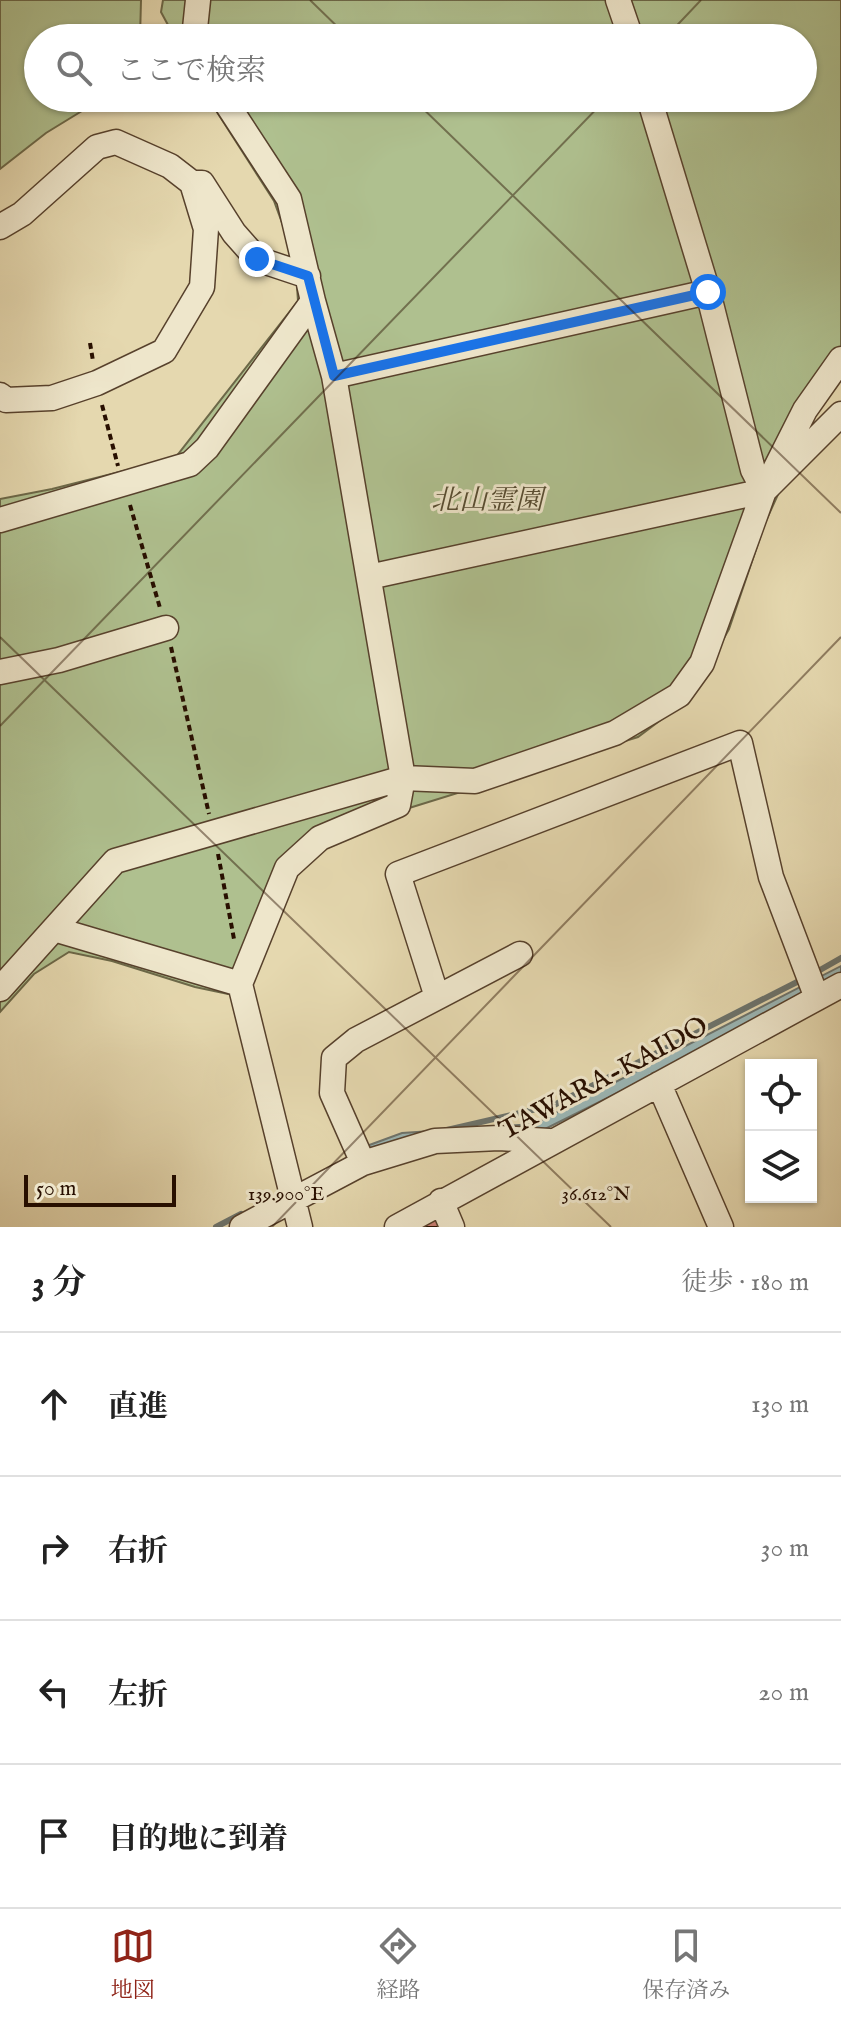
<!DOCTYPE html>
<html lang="ja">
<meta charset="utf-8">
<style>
:root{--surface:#fff;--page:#f6f6f6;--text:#222;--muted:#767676;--line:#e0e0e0;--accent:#8f2418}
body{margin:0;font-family:"IM FELL English","Noto Serif JP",serif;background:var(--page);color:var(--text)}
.controls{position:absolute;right:24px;bottom:24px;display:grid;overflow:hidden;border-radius:0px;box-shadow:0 2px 6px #0004}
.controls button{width:72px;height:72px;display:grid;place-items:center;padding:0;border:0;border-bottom:2px solid var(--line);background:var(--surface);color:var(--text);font:40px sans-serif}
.scale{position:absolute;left:24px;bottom:20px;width:152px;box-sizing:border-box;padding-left:8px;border:4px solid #280f00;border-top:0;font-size:22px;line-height:28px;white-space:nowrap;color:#280f00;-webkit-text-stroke:6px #eee6cb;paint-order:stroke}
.stop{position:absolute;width:24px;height:24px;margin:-18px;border:6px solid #1a73e8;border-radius:50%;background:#fff}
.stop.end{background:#1a73e8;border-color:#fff;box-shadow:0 2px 8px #0008}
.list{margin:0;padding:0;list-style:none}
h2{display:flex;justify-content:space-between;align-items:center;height:104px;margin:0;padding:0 32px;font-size:34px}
h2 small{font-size:26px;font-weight:400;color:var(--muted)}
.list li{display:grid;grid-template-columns:52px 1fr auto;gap:24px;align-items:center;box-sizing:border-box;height:144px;padding:0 32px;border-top:2px solid var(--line)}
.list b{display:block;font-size:30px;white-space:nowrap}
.list em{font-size:26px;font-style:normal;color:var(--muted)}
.icon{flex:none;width:44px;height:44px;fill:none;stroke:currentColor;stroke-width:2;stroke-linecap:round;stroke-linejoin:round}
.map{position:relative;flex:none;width:841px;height:1227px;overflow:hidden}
.search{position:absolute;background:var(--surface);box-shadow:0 2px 6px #0004;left:24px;right:24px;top:24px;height:88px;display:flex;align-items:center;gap:20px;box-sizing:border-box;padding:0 28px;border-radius:44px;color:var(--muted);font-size:30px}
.sheet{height:680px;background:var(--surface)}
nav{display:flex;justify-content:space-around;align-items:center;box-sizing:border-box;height:112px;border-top:2px solid var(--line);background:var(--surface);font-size:22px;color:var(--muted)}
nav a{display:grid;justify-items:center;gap:4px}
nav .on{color:var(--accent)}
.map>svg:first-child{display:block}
</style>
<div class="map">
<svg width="841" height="1227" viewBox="0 0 841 1227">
<rect width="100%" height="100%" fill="#e5d8af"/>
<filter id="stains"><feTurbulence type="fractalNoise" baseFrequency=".0025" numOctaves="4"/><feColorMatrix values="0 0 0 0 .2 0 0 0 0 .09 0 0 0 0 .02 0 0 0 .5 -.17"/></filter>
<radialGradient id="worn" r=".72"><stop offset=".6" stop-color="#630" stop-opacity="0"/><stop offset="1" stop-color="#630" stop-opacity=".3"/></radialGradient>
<path fill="#afc08f" stroke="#6c6848" stroke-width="2" d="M0,0H141L140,38H38V98H103L46,133L0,169Z
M163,0H841V379L816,411L765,523L729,629L691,697L638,737L406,809L313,852L281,898L249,987L228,994L195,987L112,961L69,952L34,974L0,1012V499L52,489L175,458L298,301L295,258L274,201L208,98H803V38H175L161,12Z"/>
<path fill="#9bb7b6" stroke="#6d746d" stroke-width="2" d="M841,966V976L692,1056L539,1132L369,1152L364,1147L402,1133L534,1124Z"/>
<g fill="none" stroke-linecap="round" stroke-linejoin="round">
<path stroke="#6d746d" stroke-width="6" d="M813,974L841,958
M447,1130L554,1105L803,979
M216,1227L241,1214"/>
</g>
<path fill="#ca7f74" stroke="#280f00" stroke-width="2" d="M437,1214L443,1227H414Z"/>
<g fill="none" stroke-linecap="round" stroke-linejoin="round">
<g stroke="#57412c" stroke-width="27">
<path id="minor" d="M618,0L631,38
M194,38L198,0
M649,98L708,292L753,470L764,491
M0,227L22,214L97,147L116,142L170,166L192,183H202L234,233L257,259L308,276
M334,376L708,292
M0,395L6,400L52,398L97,383L164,351L202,287L206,229L192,183
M0,520L190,464L207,448L313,301L289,199L223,98
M369,577L764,491L841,414
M0,672L59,660L166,628
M54,929L240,984
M0,989L115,861L403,778L475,781L615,733L679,695L702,663L764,491L805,410L841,359
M437,997L398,874L740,743L771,877L817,998
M659,1084L721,1227
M363,1163L332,1093L334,1058L356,1040L520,954
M441,1201L452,1227
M242,1227L363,1163L435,1141L499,1138L549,1141
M300,1227L240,984L287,868L320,838L398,805L403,778L334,376L313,301
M397,1227L841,985"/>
</g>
<path stroke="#280f00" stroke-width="4" stroke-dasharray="6 4" stroke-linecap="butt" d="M90,343L93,361
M102,405L118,466
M130,505L160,608
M171,647L209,814
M218,854L234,939"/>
<use href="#minor" stroke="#eee6cb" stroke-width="24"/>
</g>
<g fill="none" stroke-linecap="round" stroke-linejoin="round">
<path stroke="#1a73e8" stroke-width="10" d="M257,259L308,276L334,376L708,292"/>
</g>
<path fill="none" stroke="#280f00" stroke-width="2" stroke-opacity="0.45" d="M310,0L349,38M665,38L701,0M412,98L841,513M0,637L611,1227M0,726L607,98M272,1227L841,637"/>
<g text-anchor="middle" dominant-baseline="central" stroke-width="6" stroke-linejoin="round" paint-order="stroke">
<g font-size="28" font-style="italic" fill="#574d32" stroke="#eee6cb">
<text x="487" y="501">北山霊園</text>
</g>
<g font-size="28" fill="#280f00" stroke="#eee6cb">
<text transform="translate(604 1079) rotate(-28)">TAWARA-KAIDO</text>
</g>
</g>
<g font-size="20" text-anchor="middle" fill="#280f00" stroke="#eee6cb" stroke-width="6" stroke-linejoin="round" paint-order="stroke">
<text x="286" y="1200">139.900°E</text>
<text x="596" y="1200">36.612°N</text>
</g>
<rect width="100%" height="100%" filter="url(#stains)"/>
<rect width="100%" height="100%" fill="url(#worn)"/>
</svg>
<div class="controls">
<button><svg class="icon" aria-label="locate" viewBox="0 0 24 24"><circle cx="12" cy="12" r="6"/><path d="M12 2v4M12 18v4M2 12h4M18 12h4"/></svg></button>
<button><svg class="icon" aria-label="layers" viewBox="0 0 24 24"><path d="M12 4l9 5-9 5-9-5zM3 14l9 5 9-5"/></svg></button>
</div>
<div class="scale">50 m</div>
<div class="stop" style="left:708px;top:292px"></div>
<div class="stop end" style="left:257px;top:259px"></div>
<div class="search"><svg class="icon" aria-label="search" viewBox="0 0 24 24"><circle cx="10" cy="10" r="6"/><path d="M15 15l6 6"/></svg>ここで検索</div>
</div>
<section class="sheet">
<h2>3 分<small>徒歩 · 180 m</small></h2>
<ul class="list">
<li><svg class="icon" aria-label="ahead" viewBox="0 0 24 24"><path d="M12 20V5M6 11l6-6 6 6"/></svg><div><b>直進</b></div><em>130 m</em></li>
<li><svg class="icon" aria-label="right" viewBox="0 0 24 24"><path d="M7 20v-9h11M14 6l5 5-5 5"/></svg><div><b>右折</b></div><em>30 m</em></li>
<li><svg class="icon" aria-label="left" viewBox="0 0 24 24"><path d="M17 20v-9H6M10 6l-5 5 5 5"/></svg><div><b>左折</b></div><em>20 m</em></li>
<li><svg class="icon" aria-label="arrive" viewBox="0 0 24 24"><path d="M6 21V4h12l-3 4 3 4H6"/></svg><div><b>目的地に到着</b></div></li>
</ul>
</section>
<nav>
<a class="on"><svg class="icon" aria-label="map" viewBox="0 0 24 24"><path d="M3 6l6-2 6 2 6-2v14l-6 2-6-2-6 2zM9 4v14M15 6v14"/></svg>地図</a>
<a><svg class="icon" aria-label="directions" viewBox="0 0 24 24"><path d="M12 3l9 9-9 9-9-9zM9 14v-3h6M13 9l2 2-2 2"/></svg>経路</a>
<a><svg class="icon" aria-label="saved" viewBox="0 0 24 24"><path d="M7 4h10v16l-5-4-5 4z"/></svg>保存済み</a>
</nav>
